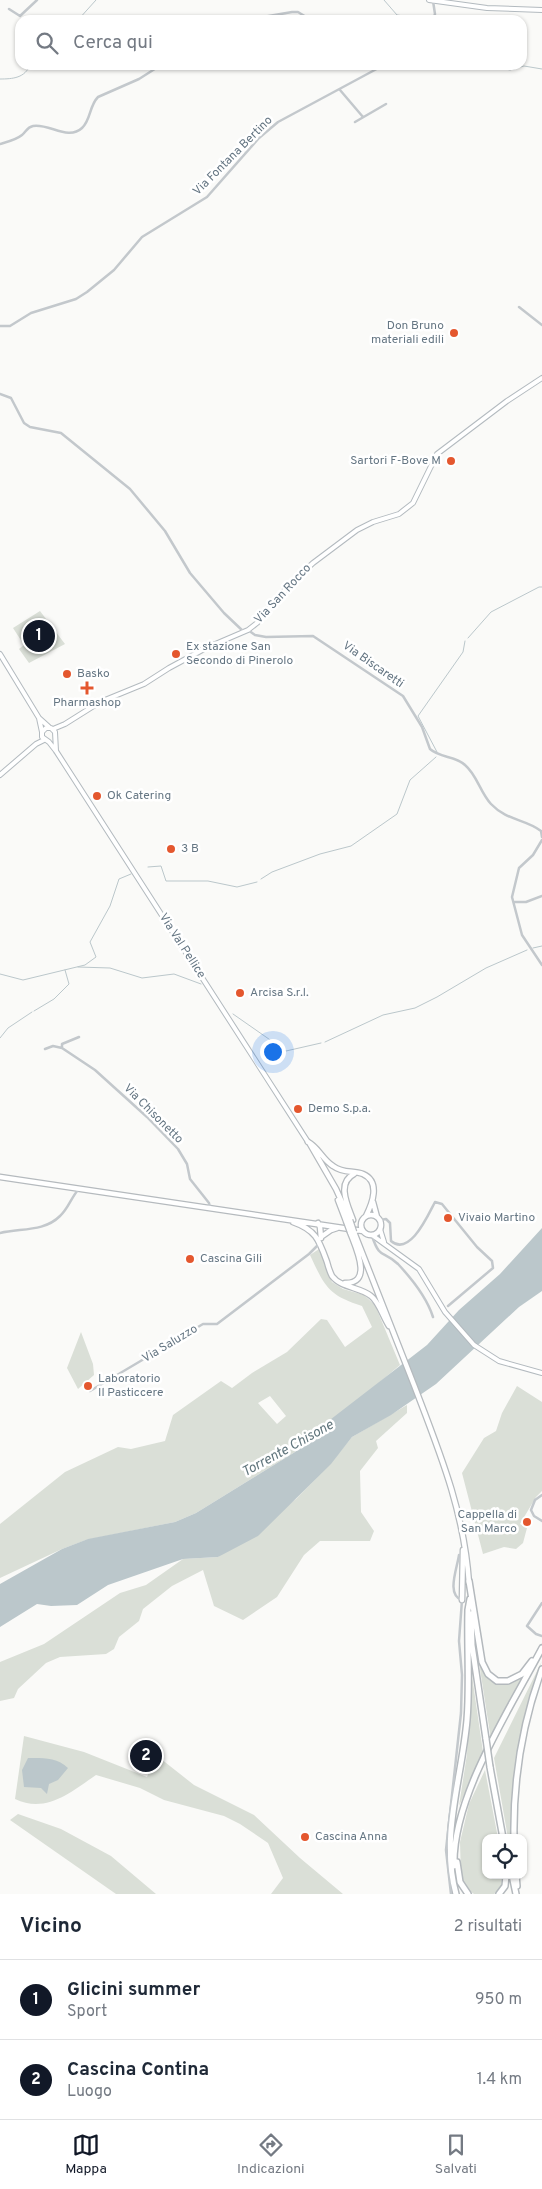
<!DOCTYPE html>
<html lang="it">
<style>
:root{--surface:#fff;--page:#f6f6f7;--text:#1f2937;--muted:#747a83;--line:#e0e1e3;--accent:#111827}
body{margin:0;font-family:Overpass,sans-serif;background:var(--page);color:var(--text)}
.controls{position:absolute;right:15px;bottom:15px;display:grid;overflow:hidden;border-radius:10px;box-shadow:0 1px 4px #0004}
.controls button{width:45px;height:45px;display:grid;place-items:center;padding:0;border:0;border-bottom:1px solid var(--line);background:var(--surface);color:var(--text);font:25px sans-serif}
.you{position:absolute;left:272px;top:1051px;width:18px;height:18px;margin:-12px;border:4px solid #fff;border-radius:50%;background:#1a73e8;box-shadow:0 0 0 8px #1a73e833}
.badge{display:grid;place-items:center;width:32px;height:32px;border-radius:50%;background:var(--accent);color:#fff;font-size:16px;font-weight:700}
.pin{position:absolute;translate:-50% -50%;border:2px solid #fff;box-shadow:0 1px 5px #0006}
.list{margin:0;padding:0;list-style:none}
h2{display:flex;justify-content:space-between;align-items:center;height:65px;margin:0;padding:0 20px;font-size:21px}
h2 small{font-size:16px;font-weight:400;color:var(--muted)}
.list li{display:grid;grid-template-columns:32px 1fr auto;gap:15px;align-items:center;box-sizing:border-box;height:80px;padding:0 20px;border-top:1px solid var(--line)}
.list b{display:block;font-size:19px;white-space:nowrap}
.list p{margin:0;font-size:16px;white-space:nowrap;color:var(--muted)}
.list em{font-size:16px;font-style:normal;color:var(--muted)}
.icon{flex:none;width:28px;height:28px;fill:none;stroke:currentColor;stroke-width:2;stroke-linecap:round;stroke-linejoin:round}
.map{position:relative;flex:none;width:542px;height:1894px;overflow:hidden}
.search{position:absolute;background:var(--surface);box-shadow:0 1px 4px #0004;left:15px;right:15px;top:15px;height:55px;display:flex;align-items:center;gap:12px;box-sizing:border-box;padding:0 18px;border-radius:15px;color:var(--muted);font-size:19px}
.sheet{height:225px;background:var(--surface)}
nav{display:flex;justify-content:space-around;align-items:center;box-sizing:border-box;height:70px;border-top:1px solid var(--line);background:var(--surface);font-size:14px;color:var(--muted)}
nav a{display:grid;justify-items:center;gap:2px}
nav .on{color:var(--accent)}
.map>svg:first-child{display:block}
</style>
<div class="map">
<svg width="542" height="1894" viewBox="0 0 542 1894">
<rect width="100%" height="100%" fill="#fafaf8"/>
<path fill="#dadfd7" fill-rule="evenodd" d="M40,611L65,644L29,663L19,649L24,645L13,628Z
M319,1249L332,1282L343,1289L364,1295L375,1305L400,1365L361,1398L313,1433L295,1452L196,1513L175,1522L86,1540L62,1549L0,1578V1524L65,1472L118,1447L131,1449L165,1441L173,1415L221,1381L232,1388L252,1373L287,1352L321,1319L327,1320L345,1347L372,1327L362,1306C328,1295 325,1287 310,1255ZM270,1396L286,1416L277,1424L258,1403Z
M81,1332L93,1364L94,1375L78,1389L67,1368Z
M517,1386L542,1402V1491L536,1497L520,1524L527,1528L523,1543L516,1549L504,1547L483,1554L462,1473L484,1438L496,1431L502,1413Z
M407,1405V1413L376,1441L378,1448L360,1471L361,1512L374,1531L370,1541H320L304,1555L277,1597L243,1620L214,1606L203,1570L172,1586L143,1609L139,1621L119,1637L114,1649L106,1654L60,1657L46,1663L18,1689L14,1698L0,1701V1662L44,1644L120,1593L146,1585L183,1559L218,1557L296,1499L330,1464L352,1437Z
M478,1656C483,1675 486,1681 505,1685L526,1673L491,1740Z
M542,1661C521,1719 510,1777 512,1838H508L494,1758Z
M471,1669L483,1752L459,1806L467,1754Z
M24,1736L84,1752L147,1777L156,1755L194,1785L254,1815L300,1858L343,1894H271L283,1878L268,1843L240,1824L224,1816L164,1800L140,1788L96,1775C71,1792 46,1814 15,1799Z
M485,1770L498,1838H486V1875H502L501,1887L494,1894H474L468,1890L461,1878L460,1842L469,1804Z
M18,1814L61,1829L111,1856L156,1894H116L10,1820Z"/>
<path fill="#bbc7cb" d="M542,1228V1291L519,1307L436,1384L391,1415L352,1437L331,1464L258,1536L218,1557L183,1559L108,1585L77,1605L51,1606L37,1604L0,1627V1584L62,1549L88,1539L175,1522L196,1513L295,1452L313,1433L427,1345L459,1310L500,1274Z
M28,1758C42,1758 57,1757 68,1768L58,1780L49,1784L47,1794L41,1788L24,1787L22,1770Z"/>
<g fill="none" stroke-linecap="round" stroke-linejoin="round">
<path stroke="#bbc7cb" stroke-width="1" d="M384,0L397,15L430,20
M78,20L96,0
M488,65L510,70L524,66L542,69
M0,79C13,79 25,78 30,65
M468,638L491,612L539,587H542
M437,752L418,716L463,652L465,641
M148,867L161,866L166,881H208L237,887L257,882
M261,879L272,872L320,854L351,846L397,814L410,780L436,757
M533,948L542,946
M78,967L110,968L142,978L174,974L201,984
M0,974L23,980L85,965L96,957L90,942L110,906L119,879L131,874
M34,1011L54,999L69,984L65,970
M233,1014L286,1051L321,1043
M0,1038L8,1028L32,1012
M325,1042L383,1015L415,1008L437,997L486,968L527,950"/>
<g stroke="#b3babf" stroke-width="6">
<path id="secondary" d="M429,0L487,8L542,10
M0,654L39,718L42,732
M39,718L49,727
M53,729L65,724L100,702L144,684L169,668L206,648L248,630L257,623L290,584L313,563L357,530L373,522L399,514L413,503L437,454L507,401L542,378
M56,751L55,732L51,728H46L42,732V737L49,742L56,751L308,1142
M0,775L36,744L44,740
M380,1229L384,1242
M372,1235L419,1269L445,1312L474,1345L499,1361L542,1373"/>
</g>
<g stroke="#b5babe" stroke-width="7">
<path id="primary" d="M308,1142C318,1147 323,1160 333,1166C344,1174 353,1170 363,1174C381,1182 372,1204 366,1216
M310,1144L336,1189L350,1220
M0,1177L363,1231
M338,1200L346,1221
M373,1202L377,1217
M361 1225a10 10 0 1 1 20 0a10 10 0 1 1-20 0Z
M353,1220C348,1206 336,1183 354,1174
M293,1222C316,1230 319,1240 327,1262C328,1266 330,1272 332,1276C341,1288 360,1287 371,1296C379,1302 383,1317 389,1326
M318,1223L320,1227L321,1238
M354,1232C374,1283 394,1334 414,1385C440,1453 464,1511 469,1583
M321,1237L331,1230L337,1228
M345,1283C374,1284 355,1246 350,1232
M462,1600L463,1550"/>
</g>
<g stroke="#b4b9bd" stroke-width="8">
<path id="highway" d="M469,1581L482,1662L488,1674L497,1681H508L522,1674L532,1661
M471,1614L472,1645L486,1739
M490,1767L503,1838
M514,1838C513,1779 522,1724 542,1669
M457,1862L460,1882L468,1894
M454,1866C452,1797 510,1709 542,1648
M512,1875L516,1894
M516,1875L517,1886
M456,1894C440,1836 462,1778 467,1720C470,1684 467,1647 468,1610L470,1599
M499,1894L505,1886L506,1875"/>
</g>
<path stroke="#c3c8cc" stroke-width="2.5" d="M433,1L435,14L433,20
M9,9L20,16L37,0
M246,20L292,12H298L311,20
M340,90L363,117
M355,122L386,104
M0,144C7,142 16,140 22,135C26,132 27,127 33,126C49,123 68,141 82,128C91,120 89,106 98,97L139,79L161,65
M519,307L542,325
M0,326H10L31,313L76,299L87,292L114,270L142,237L207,197L259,138L278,122L384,65
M0,394L11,398L24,423L30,427L61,433L130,489L165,531L190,573L224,613L244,632
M248,630L255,635L266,637L313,636L403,696L422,727L430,749C440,758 456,756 465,765C477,775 480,792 491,804C507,821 526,819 541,831L542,837
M542,840L533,855L519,868L512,897L522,935L542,965
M515,902H526L542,896
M62,1048V1044L79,1037
M45,1049L53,1046L62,1048L95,1070L147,1117L178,1149L187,1164L190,1179L209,1203L210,1208
M380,1220L386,1219L390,1223L391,1241C410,1257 428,1215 435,1202L442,1204L477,1247L492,1261L493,1268L448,1306
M0,1233C21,1228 44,1232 60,1216C68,1209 71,1198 78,1190
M372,1236C380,1260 383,1250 398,1264C412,1279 427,1298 433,1317
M90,1391L203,1324H217L309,1254L319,1244
M542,1495L535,1500L531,1510L534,1516L542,1521
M542,1603L527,1626L536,1634L542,1636
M451,1894L446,1850L461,1713L462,1675L459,1641L462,1600C446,1595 457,1569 459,1555"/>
<use href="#secondary" stroke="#fff" stroke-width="4"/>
<use href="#primary" stroke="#fff" stroke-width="4.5"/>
<use href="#highway" stroke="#fff" stroke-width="5"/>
<g stroke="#b5babe" stroke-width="7" stroke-linecap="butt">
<path id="primary-bridge" d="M350,1220L354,1232
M346,1221L350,1232"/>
</g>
<g stroke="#b4b9bd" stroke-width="8" stroke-linecap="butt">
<path id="highway-bridge" d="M486,1739L490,1767"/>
</g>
<use href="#primary-bridge" stroke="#fff" stroke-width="4.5"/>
<use href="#highway-bridge" stroke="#fff" stroke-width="5"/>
</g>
<g fill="#e4572e" stroke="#fff" stroke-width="2">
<circle cx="454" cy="333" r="5"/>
<circle cx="451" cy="461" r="5"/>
<circle cx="176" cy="654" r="5"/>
<circle cx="67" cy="674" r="5"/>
<path d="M84.5 680.5h5v5h5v5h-5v5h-5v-5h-5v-5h5z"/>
<circle cx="97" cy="796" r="5"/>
<circle cx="171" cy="849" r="5"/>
<circle cx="240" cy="993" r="5"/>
<circle cx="298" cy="1109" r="5"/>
<circle cx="448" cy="1218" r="5"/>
<circle cx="190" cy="1259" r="5"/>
<circle cx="88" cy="1386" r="5"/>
<circle cx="527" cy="1522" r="5"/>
<circle cx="305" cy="1837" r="5"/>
</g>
<g text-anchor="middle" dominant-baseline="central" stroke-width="5" stroke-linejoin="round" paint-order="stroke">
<g font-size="12" fill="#657683" stroke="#fff">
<text transform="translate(233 156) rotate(-45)">Via Fontana Bertino</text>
<text transform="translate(283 594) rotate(-47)">Via San Rocco</text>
<text transform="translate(373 665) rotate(35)">Via Biscaretti</text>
<text transform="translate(182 946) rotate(57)">Via Val Pellice</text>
<text transform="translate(153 1114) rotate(45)">Via Chisonetto</text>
<text transform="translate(170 1344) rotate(-31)">Via Saluzzo</text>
</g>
<g font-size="12" fill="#657683" stroke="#fff" text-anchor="start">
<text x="444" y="326" text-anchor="end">Don Bruno<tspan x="444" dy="14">materiali edili</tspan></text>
<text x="441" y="461" text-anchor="end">Sartori F-Bove M</text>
<text x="186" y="647">Ex stazione San<tspan x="186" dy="14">Secondo di Pinerolo</tspan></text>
<text x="77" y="674">Basko</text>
<text x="87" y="703" text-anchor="middle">Pharmashop</text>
<text x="107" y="796">Ok Catering</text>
<text x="181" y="849">3 B</text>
<text x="250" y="993">Arcisa S.r.l.</text>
<text x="308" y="1109">Demo S.p.a.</text>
<text x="458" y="1218">Vivaio Martino</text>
<text x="200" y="1259">Cascina Gili</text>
<text x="98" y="1379">Laboratorio<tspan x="98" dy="14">Il Pasticcere</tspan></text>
<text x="517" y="1515" text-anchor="end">Cappella di<tspan x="517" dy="14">San Marco</tspan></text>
<text x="315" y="1837">Cascina Anna</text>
</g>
<g font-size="14" font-style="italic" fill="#60757c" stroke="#fff">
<text transform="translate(288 1449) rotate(-29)">Torrente Chisone</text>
</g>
</g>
</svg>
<div class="controls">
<button><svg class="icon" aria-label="locate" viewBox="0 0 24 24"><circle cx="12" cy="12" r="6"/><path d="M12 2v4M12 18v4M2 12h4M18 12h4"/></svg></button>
</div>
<div class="you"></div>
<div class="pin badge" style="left:39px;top:636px">1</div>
<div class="pin badge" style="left:146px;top:1756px">2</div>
<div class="search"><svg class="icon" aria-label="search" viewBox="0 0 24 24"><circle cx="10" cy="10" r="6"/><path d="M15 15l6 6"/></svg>Cerca qui</div>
</div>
<section class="sheet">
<h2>Vicino<small>2 risultati</small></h2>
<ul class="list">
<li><span class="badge">1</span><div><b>Glicini summer</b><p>Sport</p></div><em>950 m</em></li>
<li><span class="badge">2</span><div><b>Cascina Contina</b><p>Luogo</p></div><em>1.4 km</em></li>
</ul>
</section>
<nav>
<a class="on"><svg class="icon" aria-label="map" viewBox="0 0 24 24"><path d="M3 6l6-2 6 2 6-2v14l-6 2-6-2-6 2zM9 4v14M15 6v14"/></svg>Mappa</a>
<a><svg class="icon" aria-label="directions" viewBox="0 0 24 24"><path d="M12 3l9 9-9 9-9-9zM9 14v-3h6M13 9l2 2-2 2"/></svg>Indicazioni</a>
<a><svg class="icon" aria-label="saved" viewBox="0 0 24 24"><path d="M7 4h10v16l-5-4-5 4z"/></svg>Salvati</a>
</nav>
